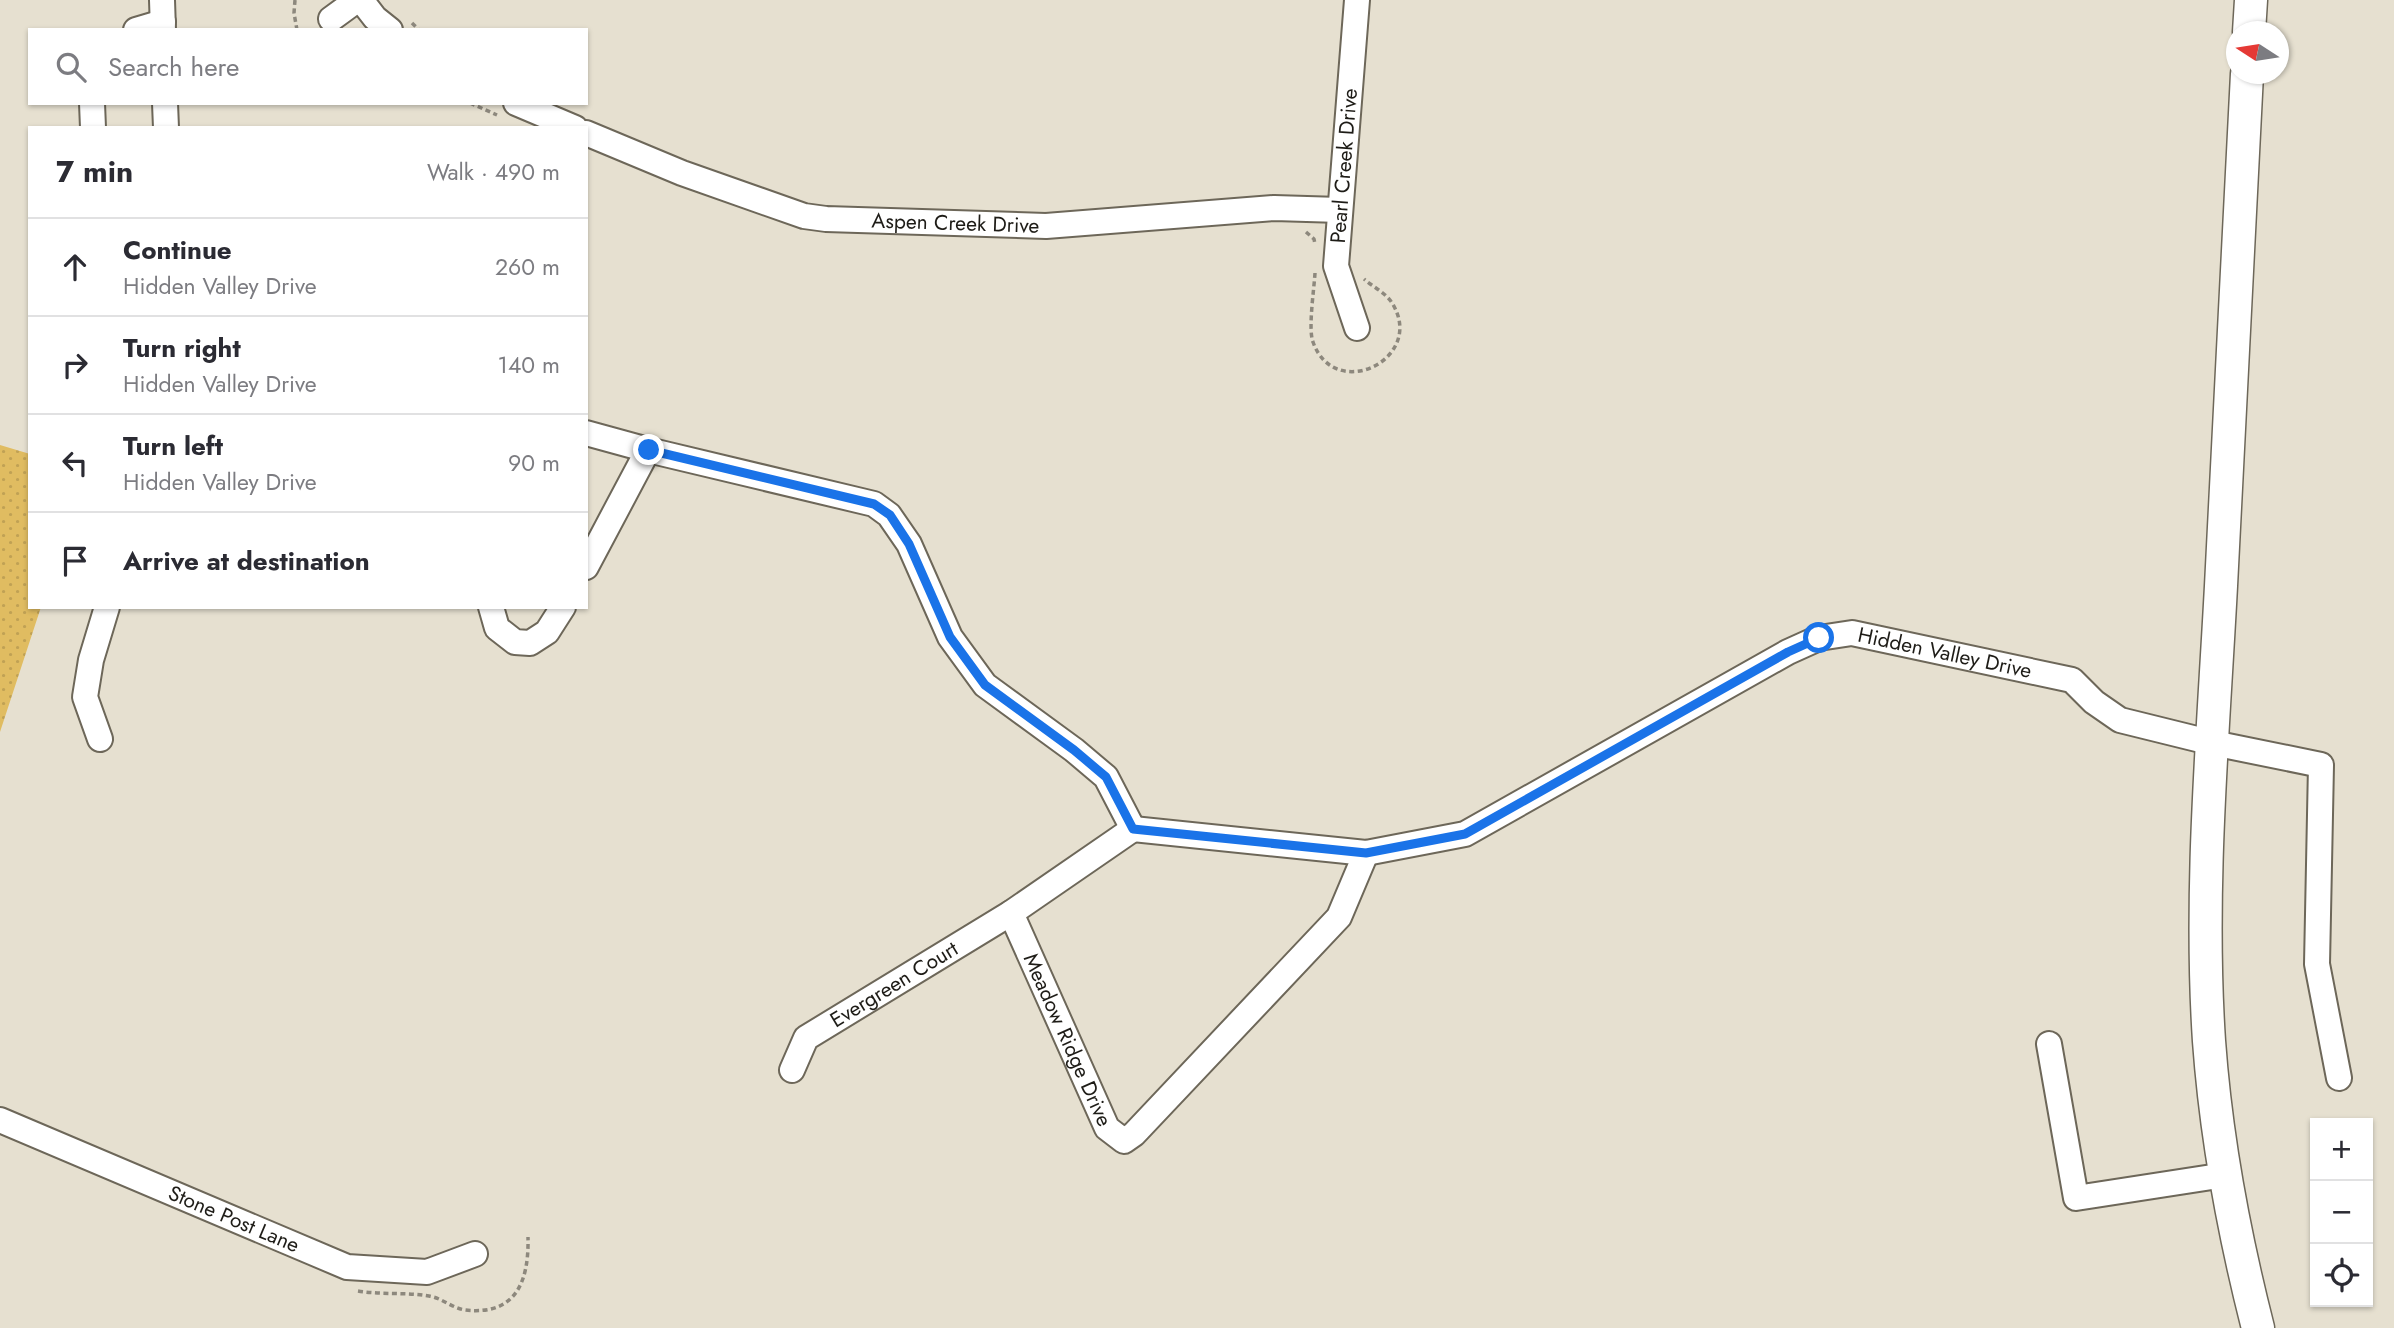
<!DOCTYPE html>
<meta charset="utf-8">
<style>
:root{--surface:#fff;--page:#f7f7f7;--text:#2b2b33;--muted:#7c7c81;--line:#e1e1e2}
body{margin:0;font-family:Jost,sans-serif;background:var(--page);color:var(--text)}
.controls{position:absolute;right:21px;bottom:21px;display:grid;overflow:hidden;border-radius:0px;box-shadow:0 2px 5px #0004}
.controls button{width:63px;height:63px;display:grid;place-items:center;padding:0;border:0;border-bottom:2px solid var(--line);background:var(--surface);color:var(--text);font:35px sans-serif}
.compass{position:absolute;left:2226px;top:21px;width:63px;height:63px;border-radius:50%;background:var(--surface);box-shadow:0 2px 5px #0004;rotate:282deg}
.stop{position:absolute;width:21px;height:21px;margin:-16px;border:5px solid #1a73e8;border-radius:50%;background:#fff}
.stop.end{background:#1a73e8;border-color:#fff;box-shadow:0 2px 7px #0008}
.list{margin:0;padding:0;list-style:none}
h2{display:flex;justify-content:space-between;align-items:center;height:91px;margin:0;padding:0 28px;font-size:30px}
h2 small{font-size:23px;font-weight:400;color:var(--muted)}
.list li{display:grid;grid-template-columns:46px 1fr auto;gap:21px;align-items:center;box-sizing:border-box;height:98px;padding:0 28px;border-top:2px solid var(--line)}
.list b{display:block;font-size:26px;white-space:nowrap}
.list p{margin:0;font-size:23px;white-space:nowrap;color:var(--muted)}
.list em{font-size:23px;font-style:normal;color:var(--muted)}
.icon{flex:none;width:38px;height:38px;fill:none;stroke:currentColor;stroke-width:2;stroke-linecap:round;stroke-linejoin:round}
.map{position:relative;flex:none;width:2394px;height:1328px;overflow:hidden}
.search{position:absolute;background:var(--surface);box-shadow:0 2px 5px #0004;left:28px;top:28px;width:560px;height:77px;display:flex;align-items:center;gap:18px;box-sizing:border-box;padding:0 24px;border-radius:0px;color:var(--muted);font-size:26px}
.panel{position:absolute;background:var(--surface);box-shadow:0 2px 5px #0004;left:28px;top:126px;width:560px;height:483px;border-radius:0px}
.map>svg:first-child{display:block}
</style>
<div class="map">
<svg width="2394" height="1328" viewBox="0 0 2394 1328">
<defs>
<pattern id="grass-dots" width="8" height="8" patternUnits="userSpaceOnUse" patternTransform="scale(1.75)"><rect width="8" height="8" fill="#e0bc61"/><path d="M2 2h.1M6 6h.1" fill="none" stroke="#c0a154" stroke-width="1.8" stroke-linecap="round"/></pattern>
</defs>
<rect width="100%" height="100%" fill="#e6e0d0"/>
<path fill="url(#grass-dots)" d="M0,445L30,454V607H41L0,732Z"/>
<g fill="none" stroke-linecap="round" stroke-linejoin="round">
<g stroke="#6d6759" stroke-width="28">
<g id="minor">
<path d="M162,0L163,30"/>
<path d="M361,0L375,18L390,30"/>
<path d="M331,19L357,0"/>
<path d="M136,30L163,22"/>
<path d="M92,103L93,128"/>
<path d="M165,103L166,128"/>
<path d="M516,103L575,128"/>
<path id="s1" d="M586,133L682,173L804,216L826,219L1046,226L1274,208L1340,210"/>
<path id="s2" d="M1357,328L1336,266L1357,0"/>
<path d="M586,433L648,450L874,504L889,515L909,544L950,637L985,685L1074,750L1106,777L1133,829"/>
<path d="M586,567L648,450"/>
<path d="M491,607L497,628L515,642L530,643L547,632L563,607"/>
<path d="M100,739L85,697L91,660L107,607"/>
<path id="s3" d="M1133,829L1366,853L1465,834L1788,652L1819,638L1852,633L2072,680L2094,702L2120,720L2213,743L2321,765L2317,964L2339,1078"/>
<path id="s4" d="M1133,829L1011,913L1107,1128L1124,1141L1134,1134L1339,917L1366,853"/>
<path d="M2049,1044L2076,1198L2225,1175"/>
<path id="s5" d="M792,1070L806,1038L1011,913"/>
<path id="s6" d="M0,1120L347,1267L427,1272L475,1254"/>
</g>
</g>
<g stroke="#6d6759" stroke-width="35">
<path id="major" d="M2249,32L2251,0
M2247,74C2238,244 2230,415 2221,586C2213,737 2199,890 2209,1041C2216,1138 2234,1234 2258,1328"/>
</g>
<path stroke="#8d887d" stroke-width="3.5" stroke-dasharray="5 3.5" stroke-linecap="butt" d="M295,0L294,13L297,30
M412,23L419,30
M470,103L497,115
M1306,232L1314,239L1315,244
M1315,273C1314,290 1308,329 1313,342C1335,404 1427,358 1392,303C1386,293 1373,287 1364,279
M358,1291C382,1295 406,1292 429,1296C442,1298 452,1308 465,1310C517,1316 529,1280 528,1237"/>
<use href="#minor" stroke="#fff" stroke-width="24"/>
<use href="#major" stroke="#fff" stroke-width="32"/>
</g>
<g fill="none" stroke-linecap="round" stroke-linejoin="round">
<path stroke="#1a73e8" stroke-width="9" d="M649,450L874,504L890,515L909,544L950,637L985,685L1074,750L1106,777L1133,829L1366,853L1465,834L1788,652L1819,638"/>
</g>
<g text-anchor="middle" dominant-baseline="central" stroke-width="5" stroke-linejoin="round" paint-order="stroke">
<g font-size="21" fill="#1e1c17" stroke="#f4eddd">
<text stroke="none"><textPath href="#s2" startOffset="166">Pearl Creek Drive</textPath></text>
<text stroke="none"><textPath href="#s1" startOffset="385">Aspen Creek Drive</textPath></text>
<text stroke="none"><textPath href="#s3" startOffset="868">Hidden Valley Drive</textPath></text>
<text stroke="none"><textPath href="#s5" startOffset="138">Evergreen Court</textPath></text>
<text stroke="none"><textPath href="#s4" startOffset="287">Meadow Ridge Drive</textPath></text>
<text stroke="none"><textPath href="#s6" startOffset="254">Stone Post Lane</textPath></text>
</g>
</g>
</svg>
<div class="controls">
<button>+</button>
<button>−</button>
<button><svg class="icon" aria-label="locate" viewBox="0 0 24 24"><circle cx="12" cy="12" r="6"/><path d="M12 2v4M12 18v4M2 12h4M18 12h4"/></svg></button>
</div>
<svg class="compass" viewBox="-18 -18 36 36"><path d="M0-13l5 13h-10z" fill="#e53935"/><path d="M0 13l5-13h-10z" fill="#7c7c81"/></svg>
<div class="stop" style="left:1819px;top:638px"></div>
<div class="stop end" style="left:649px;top:450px"></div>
<div class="search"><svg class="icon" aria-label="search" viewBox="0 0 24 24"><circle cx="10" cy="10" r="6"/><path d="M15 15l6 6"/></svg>Search here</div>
<section class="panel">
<h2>7 min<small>Walk · 490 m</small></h2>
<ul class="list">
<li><svg class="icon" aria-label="ahead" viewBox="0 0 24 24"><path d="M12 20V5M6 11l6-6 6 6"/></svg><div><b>Continue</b><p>Hidden Valley Drive</p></div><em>260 m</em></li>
<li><svg class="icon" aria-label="right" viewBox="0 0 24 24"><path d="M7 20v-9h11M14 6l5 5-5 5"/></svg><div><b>Turn right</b><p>Hidden Valley Drive</p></div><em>140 m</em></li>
<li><svg class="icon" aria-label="left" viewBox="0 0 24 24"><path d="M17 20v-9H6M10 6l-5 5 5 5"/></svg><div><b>Turn left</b><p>Hidden Valley Drive</p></div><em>90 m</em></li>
<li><svg class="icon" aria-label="arrive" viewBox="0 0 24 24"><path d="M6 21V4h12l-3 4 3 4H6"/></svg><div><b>Arrive at destination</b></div></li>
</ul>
</section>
</div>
